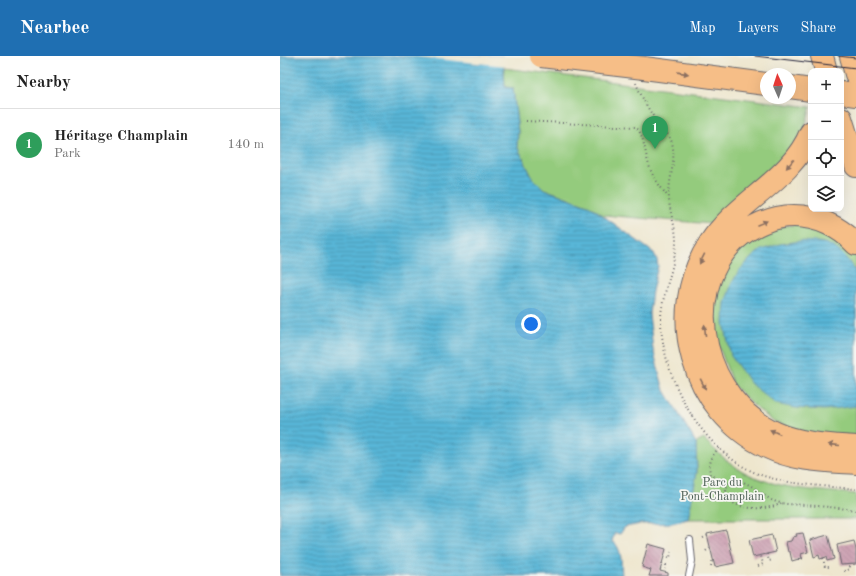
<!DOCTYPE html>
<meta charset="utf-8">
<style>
:root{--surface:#fff;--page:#f6f6f6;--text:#222;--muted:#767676;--line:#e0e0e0;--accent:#1f6fb2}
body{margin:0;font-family:"Old Standard TT",serif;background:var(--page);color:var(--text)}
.controls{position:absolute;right:12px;top:12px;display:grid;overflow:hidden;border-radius:8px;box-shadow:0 4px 16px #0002}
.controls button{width:36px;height:36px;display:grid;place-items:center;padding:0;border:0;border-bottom:1px solid var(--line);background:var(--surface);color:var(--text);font:20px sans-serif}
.compass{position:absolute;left:480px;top:12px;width:36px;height:36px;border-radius:50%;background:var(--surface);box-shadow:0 4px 16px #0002;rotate:357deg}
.you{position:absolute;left:251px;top:268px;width:14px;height:14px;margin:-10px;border:3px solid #fff;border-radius:50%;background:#1a73e8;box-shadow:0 0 0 6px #1a73e833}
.badge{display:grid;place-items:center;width:26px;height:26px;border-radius:50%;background:var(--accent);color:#fff;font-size:13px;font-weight:700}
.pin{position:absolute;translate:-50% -33px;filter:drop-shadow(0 1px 2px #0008)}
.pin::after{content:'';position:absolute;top:21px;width:14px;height:12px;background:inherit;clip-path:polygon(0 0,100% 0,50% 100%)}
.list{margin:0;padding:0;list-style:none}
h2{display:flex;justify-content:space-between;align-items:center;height:52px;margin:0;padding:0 16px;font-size:17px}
h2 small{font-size:13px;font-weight:400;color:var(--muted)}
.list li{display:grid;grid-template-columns:26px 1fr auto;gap:12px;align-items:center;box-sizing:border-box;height:72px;padding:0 16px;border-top:1px solid var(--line)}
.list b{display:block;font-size:15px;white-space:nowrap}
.list p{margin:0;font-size:13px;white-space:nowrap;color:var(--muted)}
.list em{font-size:13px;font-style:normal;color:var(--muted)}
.icon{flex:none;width:22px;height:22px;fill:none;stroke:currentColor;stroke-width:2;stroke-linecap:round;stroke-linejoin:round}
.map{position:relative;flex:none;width:576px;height:520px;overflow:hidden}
header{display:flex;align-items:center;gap:24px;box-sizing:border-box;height:56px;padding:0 20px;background:var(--accent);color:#fff}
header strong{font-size:19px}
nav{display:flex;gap:22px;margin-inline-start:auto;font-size:14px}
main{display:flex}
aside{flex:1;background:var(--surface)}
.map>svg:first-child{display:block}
</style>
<header>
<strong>Nearbee</strong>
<nav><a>Map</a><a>Layers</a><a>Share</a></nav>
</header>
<main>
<aside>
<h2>Nearby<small></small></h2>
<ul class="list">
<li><span class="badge" style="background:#2e9e5b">1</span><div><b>Héritage Champlain</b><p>Park</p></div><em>140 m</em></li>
</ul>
</aside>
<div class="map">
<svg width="576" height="520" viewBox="0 0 576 520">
<defs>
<pattern id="water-rules" width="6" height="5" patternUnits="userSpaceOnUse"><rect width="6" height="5" fill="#59b6d7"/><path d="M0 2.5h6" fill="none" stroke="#4994b0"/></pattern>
<pattern id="building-back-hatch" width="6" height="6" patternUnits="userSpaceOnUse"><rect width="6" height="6" fill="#c999ac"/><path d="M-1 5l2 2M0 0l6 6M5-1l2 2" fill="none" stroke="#a37c8d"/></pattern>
</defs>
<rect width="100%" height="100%" fill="#f6f6f2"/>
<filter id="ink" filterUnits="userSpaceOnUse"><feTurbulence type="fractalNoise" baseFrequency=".025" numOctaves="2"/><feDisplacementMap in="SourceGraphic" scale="8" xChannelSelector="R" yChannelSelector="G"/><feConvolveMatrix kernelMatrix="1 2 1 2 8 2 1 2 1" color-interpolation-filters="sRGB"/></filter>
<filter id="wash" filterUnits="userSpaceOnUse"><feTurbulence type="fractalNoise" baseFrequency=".012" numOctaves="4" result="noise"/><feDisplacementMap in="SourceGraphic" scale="16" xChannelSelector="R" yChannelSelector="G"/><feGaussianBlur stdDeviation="0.9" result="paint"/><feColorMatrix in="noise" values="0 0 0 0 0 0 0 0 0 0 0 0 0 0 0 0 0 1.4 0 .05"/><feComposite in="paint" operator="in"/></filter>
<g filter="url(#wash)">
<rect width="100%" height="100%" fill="#eee6cd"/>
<path fill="#94cb7d" stroke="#5b765c" d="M224,12L531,51L523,77L508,96L432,168L323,159L310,150L264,133L252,121L237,90L238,76L233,32L225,31Z
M528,167L576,197V380L522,376L494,366L474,350L453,329L431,268L439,218L463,183L481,173Z
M424,383C435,394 446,405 459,413C493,434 538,434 576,438V463H408L417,416L416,387Z"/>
<path fill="url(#water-rules)" stroke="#3e6c89" d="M0,0H223L225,31L233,32L238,76L237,90L252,121L264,133L310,150L374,197L377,204L378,210L372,235L369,258L373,293L383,331L416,387L417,416L408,463L392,467L361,468L345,471L340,478L335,477L332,485C343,491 341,510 342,520H0Z
M521,185C529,186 539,185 547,188C560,193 569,204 576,217V350L544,354L516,352L496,348L471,328L451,300L444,267L445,247L452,227L459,215L471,202L481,194L500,188Z"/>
<path fill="#eee6cd" d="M132,0H225L226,10L150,2Z"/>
<g id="blocks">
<path fill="url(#building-back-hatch)" d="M446,474L454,507L435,511L427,478Z
M523,477L528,496L521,498L522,502L512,505L510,496H508L506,486L511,485L513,481L517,480L516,478Z
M492,479L496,496L473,501L469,484Z
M548,479L554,503L547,505L546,501L540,503L539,499L534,501L530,484Z
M574,485L576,494V508L561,509L557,489Z
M368,488L386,493L380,515L388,517V520H369L371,514L362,511Z"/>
</g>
</g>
<g filter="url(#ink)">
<use href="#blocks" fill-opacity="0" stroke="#69676e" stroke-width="1"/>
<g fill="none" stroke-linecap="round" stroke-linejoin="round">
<g stroke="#69676e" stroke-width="8">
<path id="lane" d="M409,520L412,505L410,484"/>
</g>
<g stroke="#69676e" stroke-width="24">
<path id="highway" d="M542,0L546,15
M571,0L576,18
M364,12L486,28
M510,31L531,34
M561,37L576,39
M561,62L576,110
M531,76C512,124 457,145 430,187C384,257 411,355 487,391C516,405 545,405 576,407
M576,188C560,171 537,160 514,160C492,160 470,170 454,185C397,242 426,346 496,377C521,388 549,389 576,391"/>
</g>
<path stroke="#69676e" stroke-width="2" stroke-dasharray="1 3" stroke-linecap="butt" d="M356,27C361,40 368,53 376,64C383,73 392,80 393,92C395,109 388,126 389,143C390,163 399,174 395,196C392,219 382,239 381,261C380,321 423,398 481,419C510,429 545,430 576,433
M246,65L355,71C364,76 365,99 369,109C372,121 381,131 388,141
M439,392C432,398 428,409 430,418L435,422L450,428
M501,447C490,455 450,455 446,438C446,435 446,431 448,429C461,415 482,441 494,445C504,449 514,448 524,449C541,450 559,452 576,454
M423,482L427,480
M426,495L430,491
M487,498L489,505L493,504
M384,500L390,502L391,496
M543,502L545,511H551
M518,503L525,502
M382,508L386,509L385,513
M431,510L433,503
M478,510L483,508L481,500
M564,515L570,513V509"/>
<use href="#lane" stroke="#fff" stroke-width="6"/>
<use href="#highway" stroke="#f6be87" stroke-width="22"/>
<path stroke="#22223b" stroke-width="1" d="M475,0L576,12
M558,0L576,2"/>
<g stroke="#69676e" stroke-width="24" stroke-linecap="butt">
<path id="highway-bridge" d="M261,0L364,12"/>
</g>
<use href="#highway-bridge" stroke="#f6be87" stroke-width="22"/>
</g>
<defs><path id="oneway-solid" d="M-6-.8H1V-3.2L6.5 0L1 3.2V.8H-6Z"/></defs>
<g fill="#8c7061">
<use href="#oneway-solid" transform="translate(403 17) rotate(8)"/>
<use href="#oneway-solid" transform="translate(510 108) rotate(131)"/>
<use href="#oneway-solid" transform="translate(482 167) rotate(-22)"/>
<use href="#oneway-solid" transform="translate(422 203) rotate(117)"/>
<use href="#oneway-solid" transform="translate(425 274) rotate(-95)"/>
<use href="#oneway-solid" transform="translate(423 328) rotate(63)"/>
<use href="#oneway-solid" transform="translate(495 376) rotate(-156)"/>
<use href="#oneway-solid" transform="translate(554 389) rotate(-175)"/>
</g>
</g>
<g text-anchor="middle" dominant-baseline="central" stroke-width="3.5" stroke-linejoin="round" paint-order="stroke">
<g font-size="12" fill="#4a5d52" stroke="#f6f6f2">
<text x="442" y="427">Parc du<tspan x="442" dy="14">Pont-Champlain</tspan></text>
</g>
</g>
</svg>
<div class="controls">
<button>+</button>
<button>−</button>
<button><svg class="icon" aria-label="locate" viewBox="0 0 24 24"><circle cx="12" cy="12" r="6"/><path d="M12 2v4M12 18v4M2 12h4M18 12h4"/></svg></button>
<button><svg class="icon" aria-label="layers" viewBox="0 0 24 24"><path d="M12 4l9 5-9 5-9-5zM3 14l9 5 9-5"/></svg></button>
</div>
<svg class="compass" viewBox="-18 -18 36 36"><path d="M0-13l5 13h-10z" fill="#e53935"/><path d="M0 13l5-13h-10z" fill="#767676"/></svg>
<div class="you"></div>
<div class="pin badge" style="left:375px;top:93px;background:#2e9e5b">1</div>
</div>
</main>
